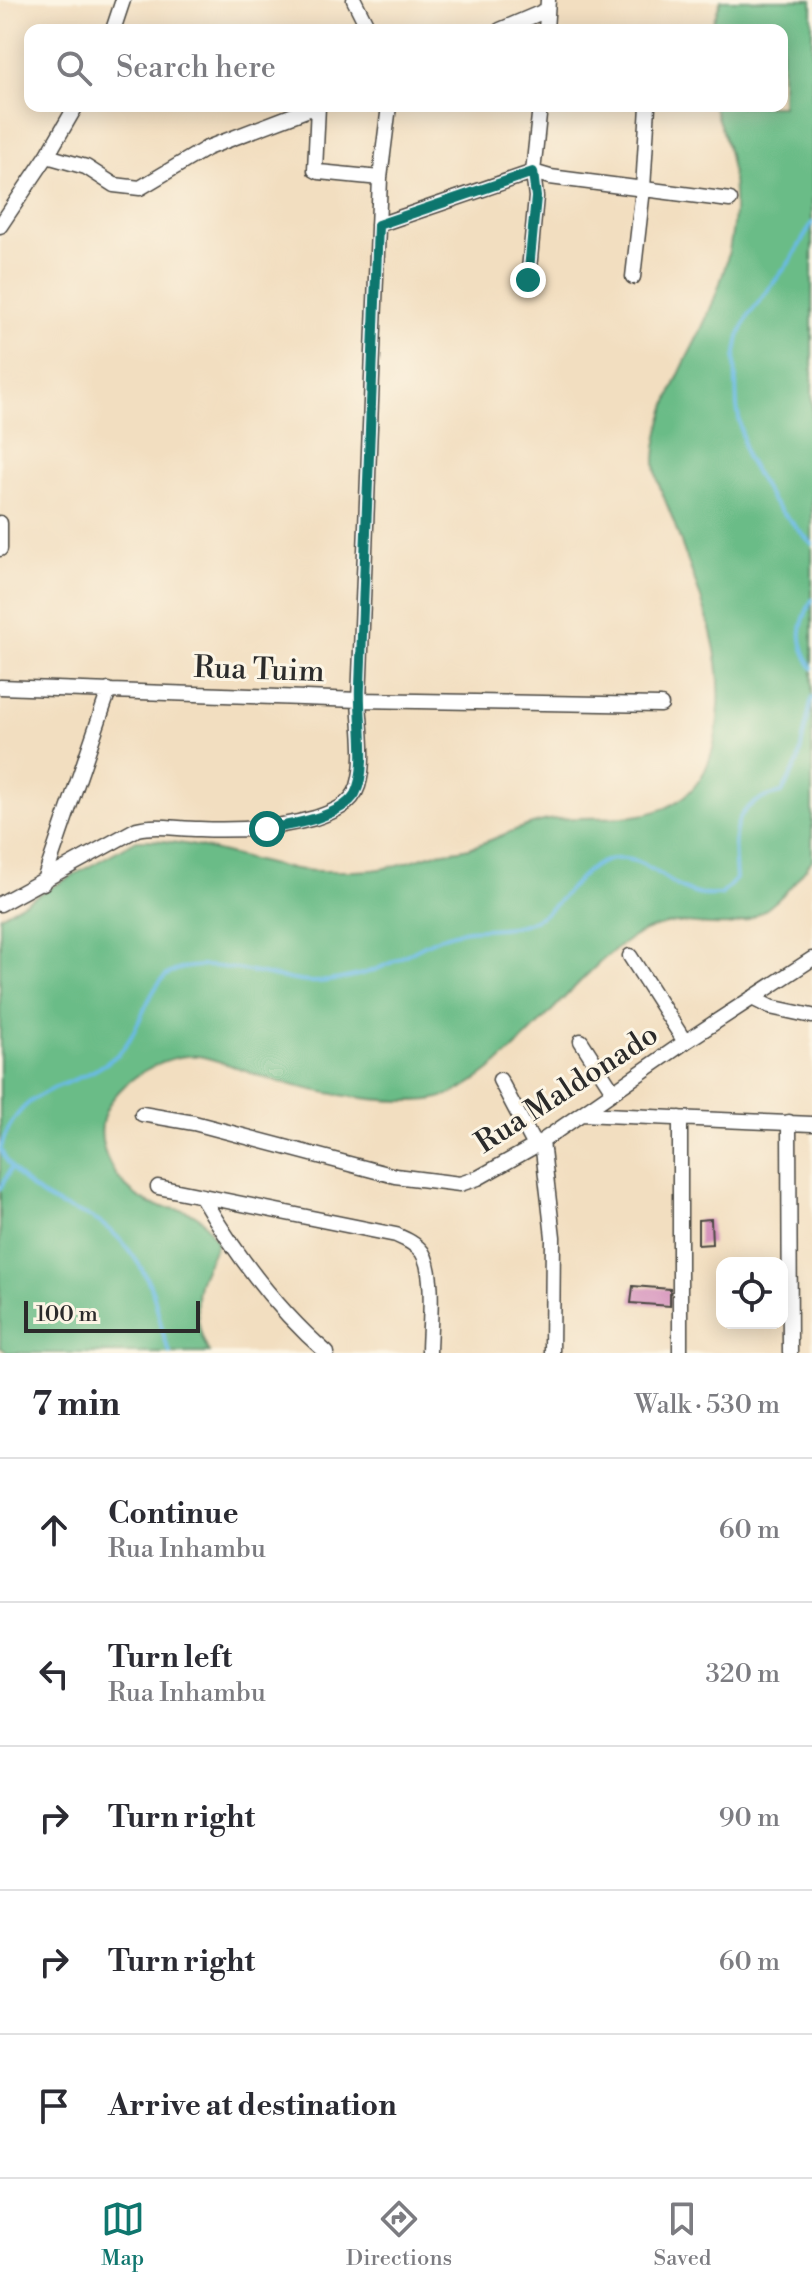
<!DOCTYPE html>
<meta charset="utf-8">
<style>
:root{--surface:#fff;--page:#f7f7f7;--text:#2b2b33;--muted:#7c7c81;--line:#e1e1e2;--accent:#0f766e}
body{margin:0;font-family:"Libre Bodoni",serif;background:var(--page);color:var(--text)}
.controls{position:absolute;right:24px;bottom:24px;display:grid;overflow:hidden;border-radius:16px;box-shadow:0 4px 20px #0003}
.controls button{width:72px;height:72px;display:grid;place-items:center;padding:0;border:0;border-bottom:2px solid var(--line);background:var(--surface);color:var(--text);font:40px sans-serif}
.scale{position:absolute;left:24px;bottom:20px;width:176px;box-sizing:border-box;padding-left:8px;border:4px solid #2b2b2b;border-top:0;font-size:22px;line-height:28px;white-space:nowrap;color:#2b2b2b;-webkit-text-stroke:6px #fcf5e5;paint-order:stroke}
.stop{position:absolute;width:24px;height:24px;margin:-18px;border:6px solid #0f766e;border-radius:50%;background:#fff}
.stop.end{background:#0f766e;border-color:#fff;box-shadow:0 2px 8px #0008}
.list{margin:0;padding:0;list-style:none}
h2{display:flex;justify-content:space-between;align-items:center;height:104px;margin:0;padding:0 32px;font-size:34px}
h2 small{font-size:26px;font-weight:400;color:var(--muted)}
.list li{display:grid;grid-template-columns:52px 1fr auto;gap:24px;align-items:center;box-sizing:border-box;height:144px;padding:0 32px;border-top:2px solid var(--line)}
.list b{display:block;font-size:30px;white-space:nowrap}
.list p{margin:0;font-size:26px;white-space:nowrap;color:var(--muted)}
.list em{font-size:26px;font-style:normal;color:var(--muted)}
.icon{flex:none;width:44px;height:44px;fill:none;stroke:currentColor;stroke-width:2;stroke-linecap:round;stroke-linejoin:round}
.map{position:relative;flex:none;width:812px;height:1353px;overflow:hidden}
.search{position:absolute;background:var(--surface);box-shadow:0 4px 20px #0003;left:24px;right:24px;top:24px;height:88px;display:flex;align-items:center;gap:20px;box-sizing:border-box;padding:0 28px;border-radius:16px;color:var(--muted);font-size:30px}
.sheet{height:824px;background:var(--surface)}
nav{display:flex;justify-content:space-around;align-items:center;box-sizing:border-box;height:112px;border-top:2px solid var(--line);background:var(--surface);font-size:22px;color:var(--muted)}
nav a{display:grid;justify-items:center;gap:4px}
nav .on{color:var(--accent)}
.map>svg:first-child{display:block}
</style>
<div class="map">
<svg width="812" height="1353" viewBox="0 0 812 1353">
<rect width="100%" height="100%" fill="#fcf5e5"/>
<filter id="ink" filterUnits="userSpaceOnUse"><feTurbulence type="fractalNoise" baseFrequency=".0125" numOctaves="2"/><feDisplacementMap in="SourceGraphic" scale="16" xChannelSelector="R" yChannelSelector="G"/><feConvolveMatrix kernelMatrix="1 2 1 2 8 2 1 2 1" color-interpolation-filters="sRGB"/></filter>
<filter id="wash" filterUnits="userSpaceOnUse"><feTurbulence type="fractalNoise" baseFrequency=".006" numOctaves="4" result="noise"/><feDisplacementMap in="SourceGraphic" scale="32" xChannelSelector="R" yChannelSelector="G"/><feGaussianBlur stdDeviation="1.8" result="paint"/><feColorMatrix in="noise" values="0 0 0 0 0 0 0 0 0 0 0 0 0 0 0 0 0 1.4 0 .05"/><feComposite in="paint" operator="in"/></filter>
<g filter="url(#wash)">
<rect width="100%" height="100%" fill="#f2dec0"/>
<path fill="#6abc87" stroke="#4a7459" stroke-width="2" d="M721,0H812V860C793,886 767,917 735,924C718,928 698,923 681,923C661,923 640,931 624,943C566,983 502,1084 435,1099C426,1101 414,1101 404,1101C361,1100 315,1092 273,1080C249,1074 223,1060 198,1056C166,1052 116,1082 105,1113C92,1147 118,1189 149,1203C165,1211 182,1205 200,1218C207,1224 212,1235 217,1243C212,1256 203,1270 199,1284C194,1304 198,1337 210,1353H8L0,1347V916L137,840C201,838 259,870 322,871C341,871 362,872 380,869C400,866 418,858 437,853C447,851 458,851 469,848C495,840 520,825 548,820C589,814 638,825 675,803C709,783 717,743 719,707C723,640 694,582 673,520C666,500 654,480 655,458C657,419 677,376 695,342C725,282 744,222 729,155C726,139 719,122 713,106H782V30H710Z"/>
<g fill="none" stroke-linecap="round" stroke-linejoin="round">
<path stroke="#6abbe5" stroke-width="4" d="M812,223L791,260L749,315L739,336L735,359L737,407L746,457L772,501L812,544
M812,600C798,627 796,641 812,668
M0,1149C23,1077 73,1094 118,1054C139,1035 148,985 170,973C204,954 270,979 308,982C324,983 346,978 362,974C400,964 429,935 468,930C491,928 519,930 540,917C566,901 582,862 615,859C649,856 667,887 697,894C704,896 714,895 721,895L736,879C733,833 729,803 782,793L798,762L812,697
M0,1149C15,1179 38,1197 69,1209C82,1214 96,1218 107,1228C127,1243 145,1270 153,1293C159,1313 161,1333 170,1353
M0,1189L10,1170"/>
</g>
<g id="blocks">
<path fill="#d38cba" d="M711,1219L712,1244L698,1245V1220Z
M633,1286L670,1289V1306L631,1303Z"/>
</g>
</g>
<g filter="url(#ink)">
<use href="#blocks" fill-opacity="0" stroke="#494641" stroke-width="2"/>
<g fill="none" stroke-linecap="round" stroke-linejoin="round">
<g stroke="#494641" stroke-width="17">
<path id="minor" d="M354,0L369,30
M113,30L123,0
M500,30L547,10
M546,30L548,0
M318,106L315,170L319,172L380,178
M47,156L86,167L114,185L140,188L207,148L317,106
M378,225L533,172L540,106
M0,226L47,156L76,106
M633,277L643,189L648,106
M528,280L536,197L533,172L550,177L730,200
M0,523V549
M0,687L359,700L661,705
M43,883L109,690
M0,904L137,829C156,824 179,829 199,829C239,831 275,829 315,818C333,812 352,805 358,786C366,760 360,727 359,700L380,178L389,106
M630,956L685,1042
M752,998L770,1007L812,1016
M581,1041L613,1091
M500,1080L535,1146
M142,1114L194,1123L395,1176L460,1184L478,1178L535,1146L685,1042L812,959
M581,1114L812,1124
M680,1118V1353
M789,1122L790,1353
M542,1141L553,1237L552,1353
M158,1187L396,1235C405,1239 415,1243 422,1252C436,1273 429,1327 429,1353
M202,1197C236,1255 276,1309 327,1353"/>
</g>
<use href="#minor" stroke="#fff" stroke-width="14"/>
</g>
</g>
<g fill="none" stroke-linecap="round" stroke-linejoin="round" filter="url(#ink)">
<path stroke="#0f766e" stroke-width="10" d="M267,829C291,825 341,817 355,794C369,768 358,716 360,686C366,532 372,378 378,225L533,172L536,197L528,280"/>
</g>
<g text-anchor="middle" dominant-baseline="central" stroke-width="6" stroke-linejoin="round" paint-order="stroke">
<g font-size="30" fill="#2b2b2b" stroke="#fcf5e5">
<text transform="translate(259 670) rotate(2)">Rua Tuim</text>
<text transform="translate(567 1089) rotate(-33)">Rua Maldonado</text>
</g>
</g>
</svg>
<div class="controls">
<button><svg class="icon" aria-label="locate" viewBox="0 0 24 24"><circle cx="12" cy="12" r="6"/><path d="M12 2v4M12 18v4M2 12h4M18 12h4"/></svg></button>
</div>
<div class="scale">100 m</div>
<div class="stop" style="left:267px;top:829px"></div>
<div class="stop end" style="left:528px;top:280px"></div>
<div class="search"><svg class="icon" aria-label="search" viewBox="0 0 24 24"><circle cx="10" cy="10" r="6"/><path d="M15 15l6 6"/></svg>Search here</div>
</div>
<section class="sheet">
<h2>7 min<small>Walk · 530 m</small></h2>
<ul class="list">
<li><svg class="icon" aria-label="ahead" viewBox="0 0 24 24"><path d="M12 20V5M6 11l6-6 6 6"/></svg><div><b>Continue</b><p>Rua Inhambu</p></div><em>60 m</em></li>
<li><svg class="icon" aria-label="left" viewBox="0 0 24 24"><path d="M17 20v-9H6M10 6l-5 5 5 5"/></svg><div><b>Turn left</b><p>Rua Inhambu</p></div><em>320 m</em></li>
<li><svg class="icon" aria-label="right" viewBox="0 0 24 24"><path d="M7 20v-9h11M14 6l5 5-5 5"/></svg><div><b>Turn right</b></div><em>90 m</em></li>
<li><svg class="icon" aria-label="right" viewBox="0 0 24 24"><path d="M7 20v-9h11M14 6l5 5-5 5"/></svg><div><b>Turn right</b></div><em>60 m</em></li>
<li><svg class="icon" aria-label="arrive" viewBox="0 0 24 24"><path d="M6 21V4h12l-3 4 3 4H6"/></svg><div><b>Arrive at destination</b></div></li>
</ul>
</section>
<nav>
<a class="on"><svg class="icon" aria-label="map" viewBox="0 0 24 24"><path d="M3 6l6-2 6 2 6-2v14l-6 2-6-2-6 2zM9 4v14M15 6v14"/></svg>Map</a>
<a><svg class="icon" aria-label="directions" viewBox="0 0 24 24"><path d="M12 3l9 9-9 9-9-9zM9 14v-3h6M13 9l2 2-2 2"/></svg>Directions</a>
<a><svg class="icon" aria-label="saved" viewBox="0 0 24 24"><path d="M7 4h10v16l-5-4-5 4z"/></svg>Saved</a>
</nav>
